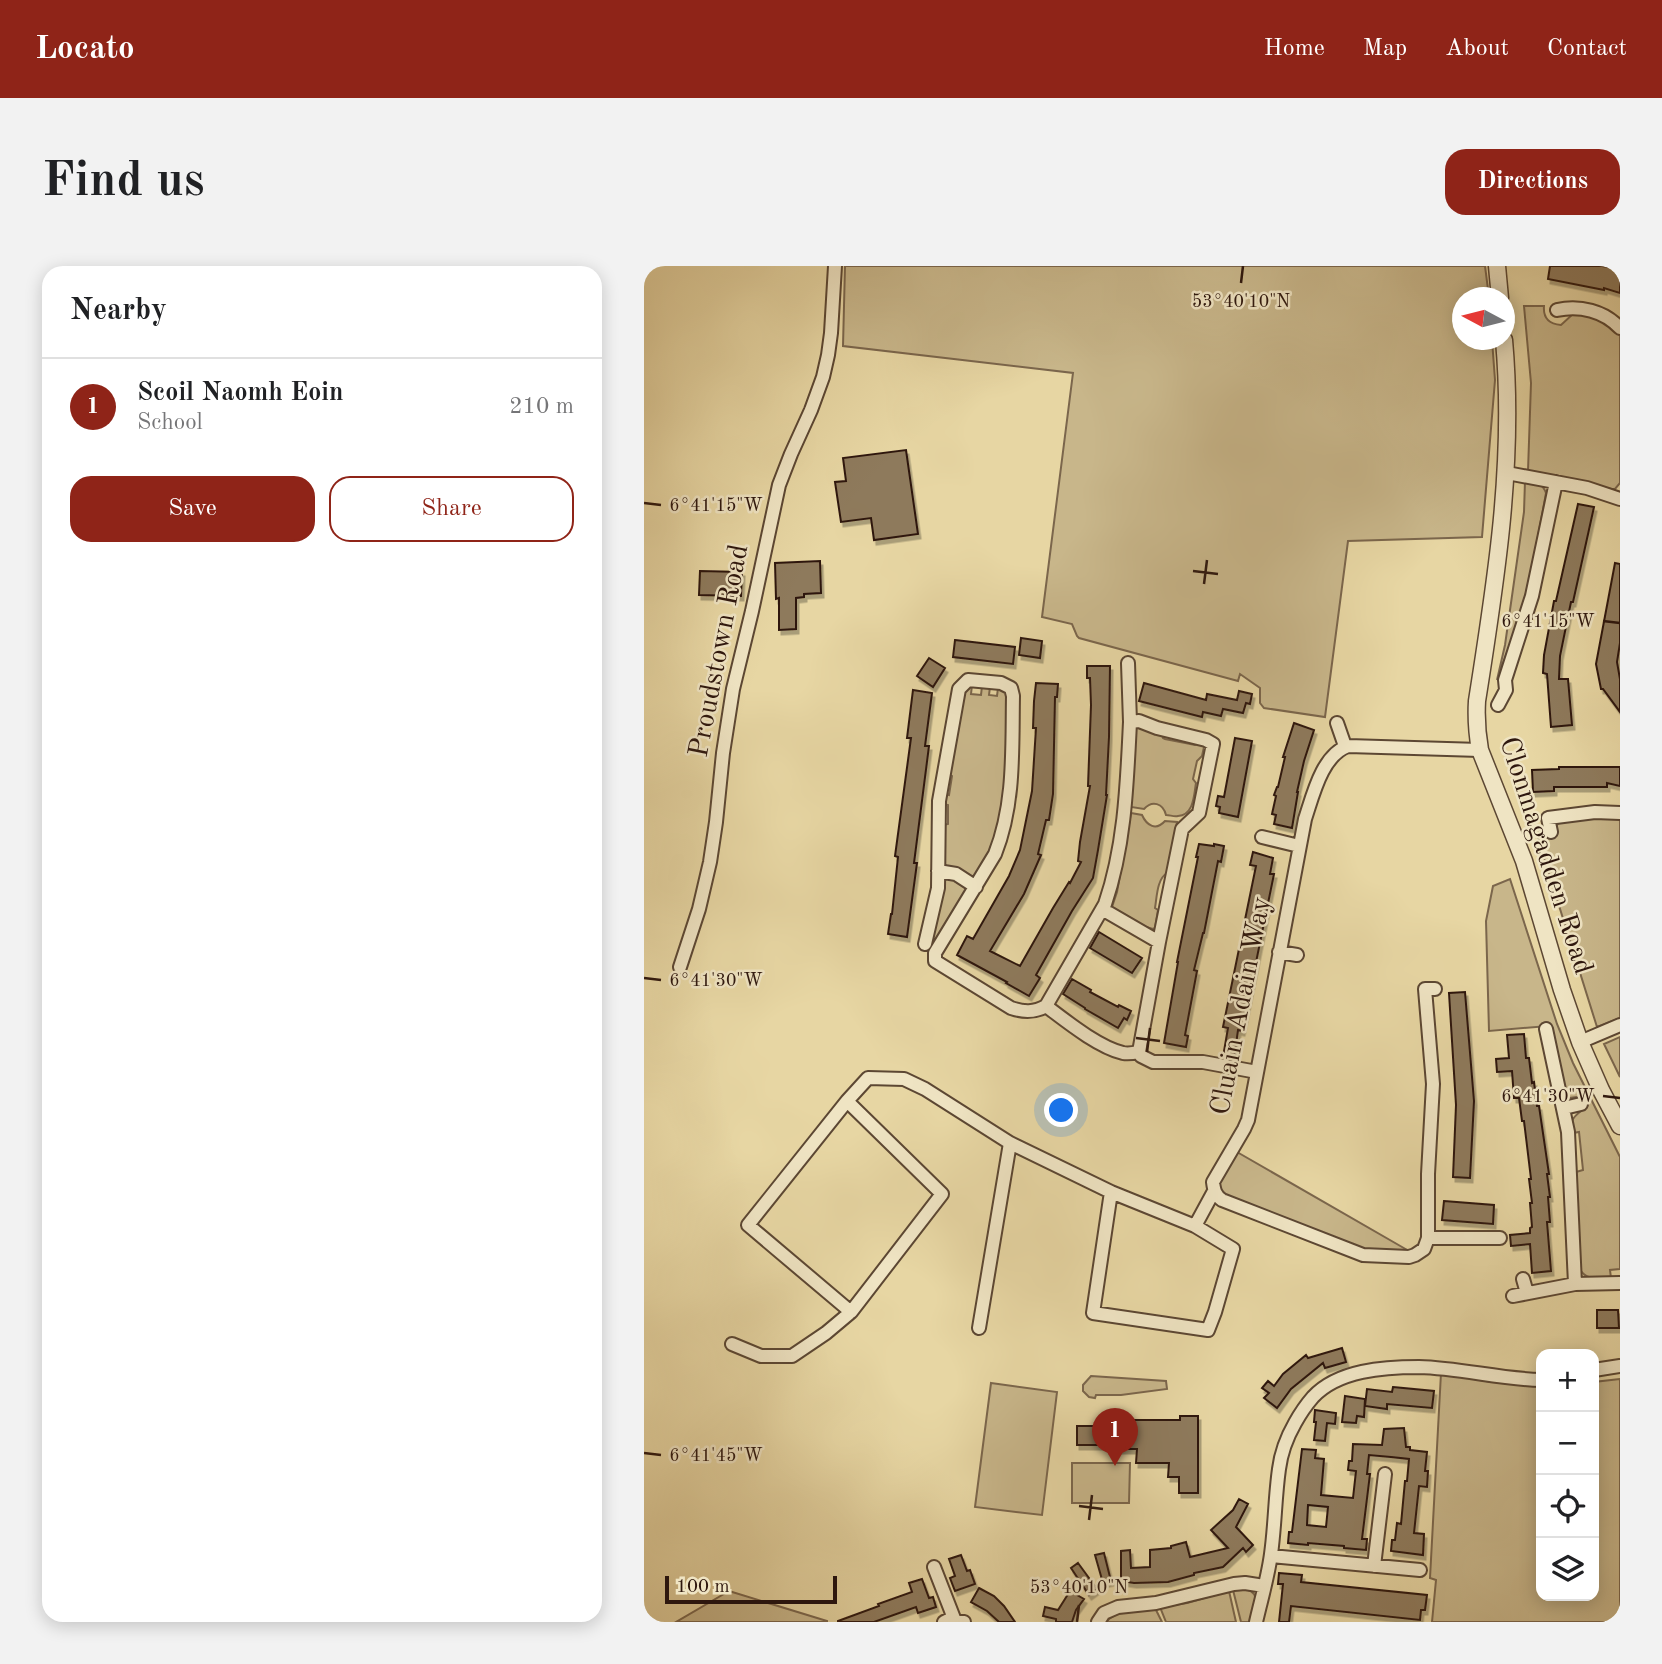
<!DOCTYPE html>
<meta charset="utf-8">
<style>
:root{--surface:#fff;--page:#f2f2f2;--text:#202124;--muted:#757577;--line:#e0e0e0;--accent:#8f2418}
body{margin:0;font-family:"Old Standard TT",serif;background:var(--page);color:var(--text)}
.controls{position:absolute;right:21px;bottom:21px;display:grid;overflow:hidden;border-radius:14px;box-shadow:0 4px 18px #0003}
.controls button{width:63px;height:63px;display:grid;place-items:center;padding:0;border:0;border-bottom:2px solid var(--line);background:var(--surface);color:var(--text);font:35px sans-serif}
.compass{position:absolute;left:808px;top:21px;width:63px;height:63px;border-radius:50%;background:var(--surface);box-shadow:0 4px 18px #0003;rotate:277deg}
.scale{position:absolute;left:21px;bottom:18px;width:172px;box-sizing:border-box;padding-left:7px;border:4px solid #2e170e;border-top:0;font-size:19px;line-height:24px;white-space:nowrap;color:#2e170e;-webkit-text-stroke:5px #efe4c3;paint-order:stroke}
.you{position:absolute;left:418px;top:845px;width:24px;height:24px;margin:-18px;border:5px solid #fff;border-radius:50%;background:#1a73e8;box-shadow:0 0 0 10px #1a73e833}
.badge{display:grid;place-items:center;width:46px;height:46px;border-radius:50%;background:var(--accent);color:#fff;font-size:23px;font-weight:700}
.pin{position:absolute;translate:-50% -58px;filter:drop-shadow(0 2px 4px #0008)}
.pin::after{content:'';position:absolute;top:37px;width:24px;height:21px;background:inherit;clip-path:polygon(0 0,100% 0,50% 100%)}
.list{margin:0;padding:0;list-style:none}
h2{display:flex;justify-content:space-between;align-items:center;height:91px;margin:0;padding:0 28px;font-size:30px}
h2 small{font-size:23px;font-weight:400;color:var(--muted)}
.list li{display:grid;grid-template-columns:46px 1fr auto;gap:21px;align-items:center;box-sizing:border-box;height:98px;padding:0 28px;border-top:2px solid var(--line)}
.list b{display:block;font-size:26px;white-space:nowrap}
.list p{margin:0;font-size:23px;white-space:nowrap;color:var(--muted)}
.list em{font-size:23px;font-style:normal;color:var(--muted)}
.actions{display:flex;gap:14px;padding:21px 28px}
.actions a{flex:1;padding:16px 0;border:2px solid var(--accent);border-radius:21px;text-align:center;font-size:24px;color:var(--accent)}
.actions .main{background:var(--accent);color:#fff}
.icon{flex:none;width:38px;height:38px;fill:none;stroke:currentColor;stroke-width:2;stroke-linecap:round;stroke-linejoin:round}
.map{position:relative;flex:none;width:976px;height:1356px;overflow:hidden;border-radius:21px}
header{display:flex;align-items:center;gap:42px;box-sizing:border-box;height:98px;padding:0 35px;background:var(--accent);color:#fff}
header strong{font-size:33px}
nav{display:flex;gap:38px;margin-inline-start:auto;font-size:24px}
.intro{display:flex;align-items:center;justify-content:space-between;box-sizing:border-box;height:168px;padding:0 42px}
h1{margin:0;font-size:49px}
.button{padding:18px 32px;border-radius:21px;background:var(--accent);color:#fff;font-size:24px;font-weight:700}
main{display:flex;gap:42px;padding:0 42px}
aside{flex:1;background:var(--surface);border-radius:21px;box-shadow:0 4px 18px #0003}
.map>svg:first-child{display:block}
</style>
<header>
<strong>Locato</strong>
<nav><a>Home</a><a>Map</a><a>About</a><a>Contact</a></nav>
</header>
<div class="intro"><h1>Find us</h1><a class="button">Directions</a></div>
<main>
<aside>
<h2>Nearby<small></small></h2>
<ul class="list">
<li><span class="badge">1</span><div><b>Scoil Naomh Eoin</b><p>School</p></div><em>210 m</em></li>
</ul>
<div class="actions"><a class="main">Save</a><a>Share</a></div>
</aside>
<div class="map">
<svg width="976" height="1356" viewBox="0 0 976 1356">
<defs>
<filter id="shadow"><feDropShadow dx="2.5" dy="4.5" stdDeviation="0" flood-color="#0004"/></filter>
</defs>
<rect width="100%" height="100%" fill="#e7d6a3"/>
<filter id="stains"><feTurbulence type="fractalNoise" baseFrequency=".00286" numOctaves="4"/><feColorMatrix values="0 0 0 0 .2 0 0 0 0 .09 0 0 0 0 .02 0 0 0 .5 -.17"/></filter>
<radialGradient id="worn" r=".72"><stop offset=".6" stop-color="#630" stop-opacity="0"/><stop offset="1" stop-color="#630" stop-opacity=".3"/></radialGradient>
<path fill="#c8b68a" stroke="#7b664c" stroke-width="2" d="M201,0H841L845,31L818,32V74H848L851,114L838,271L704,275L681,451L620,442L616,437V422L596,408L594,415L435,372L433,370L428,358L398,351L429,107L199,80Z
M880,40H900C899,52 905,58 917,59L930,47C949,51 965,53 976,70V217L971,223H967L884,205L887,117Z
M881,215C891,217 898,216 902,227C895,266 888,305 878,343C871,367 861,391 853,414L861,379L880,246Z
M328,419L327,428L337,429L338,420L346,421L345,429L353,430L354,422L360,425L364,430L362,524L351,578L332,611C330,611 328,612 327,612C322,611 302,599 299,597V559L304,558V539L299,538L300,528L305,529L308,510L304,508L319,425Z
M495,460L518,469L519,472L521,473L551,479L555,476L560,481L558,490L553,495L549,513L552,517C550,529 550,549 534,550C530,551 526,549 522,549C519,537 508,534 500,543L487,541L491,463Z
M487,547L498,549C503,560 512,565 521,555L533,556L523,607C513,613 513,630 511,642L514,644L511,662L509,663L502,661L468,641L473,626Z
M953,552H976V752L953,761L891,563L910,566L914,557Z
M304,611L322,622L321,629L288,684L286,683L299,622V616Z
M866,613L913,758L929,797L976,891V1003L966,1004L967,1012C954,1012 940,1015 935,1001L932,906L939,904L935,866L929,867C926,855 928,852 937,845L932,831L925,832L922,827L904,760L845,765L842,655L849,620Z
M976,771V811L960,778Z
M593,886L765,985L712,983L578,930L573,919Z
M797,1107C810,1108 822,1112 836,1114C856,1118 877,1118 897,1118V1330H950V1116L976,1113V1356H788L792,1314L786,1312Z
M447,1110L522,1115L523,1123L477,1129H452L451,1132L445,1131L439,1125V1119Z
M347,1117L413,1126L398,1249L331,1241Z
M428,1197H486L485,1237H428Z
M597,1322C619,1325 611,1340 607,1356H597L589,1324Z
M85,1325L183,1355V1356H32Z
M585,1325L592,1356H522L516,1341L543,1337Z
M511,1342L518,1356H462C474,1343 494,1344 511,1342Z"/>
<path fill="#8e7a5b" stroke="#2e170e" stroke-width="2" fill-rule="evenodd" filter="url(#shadow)" d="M906,0H958L976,3V27L960,22V24L904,13Z
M262,184L274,268L230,274L227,252L197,256L191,216L202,215L199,192Z
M934,238L950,241L929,336H927L916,390L915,413H924L928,459L907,461L903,408L899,407L900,389L910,335H912Z
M176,295L177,327L160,328V331L152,332V363L135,364V332L132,333L131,297Z
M971,297L976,298V377L973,396L976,413V446L959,423H957L952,398Z
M56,305L98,306L97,330L55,329Z
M377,372L398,375L396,392L375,389Z
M311,374L371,381L369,398L309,391Z
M285,392L301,402L289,421L273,410Z
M443,400H466L465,471L462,529H463L454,584L449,612L428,645L392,709L396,712L385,730L362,717L363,716L313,689L323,670L329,673L365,610L376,584L388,525L392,462H389L390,435L392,417L414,418L413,431H411L409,528L405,554H402L394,588L397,589L380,628L346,685L376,700L409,642L425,616L426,617L437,596L434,595L436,576L446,520H444L447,439L446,412H443Z
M500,417L562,434L563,428L593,434L595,425L608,428L606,438L602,437L599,447L579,443L577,450L559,446L558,451L495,435Z
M269,424L288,427L281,480H285L270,597H273L263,671L244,668L247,648H248L254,591L251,590L267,472H263Z
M650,457L670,464L660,495L653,526H654L648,562L630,558L632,549L628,548L632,530L630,529L633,521H634L641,491H639Z
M591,472L608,475L594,551L575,547L576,541L572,540L574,530L580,531Z
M915,501H976V520L963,517V521H910V525L889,526L888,504L915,503Z
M555,578L570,580V578L580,580L577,596L574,595L560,667H559L550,704L553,705L541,769L544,770L542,781L520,777L534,696H533L554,591H552Z
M609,586L629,592L626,608H630L598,765L594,764L590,793L579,791L584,762L579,761L612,600L606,599Z
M455,666L498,692L488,707L446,682Z
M428,713L447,724L446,726L474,741L475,739L487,745L483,754L480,752L474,762L441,743V742L419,728Z
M821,726L830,835L826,912L809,911L812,839L805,727Z
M880,768L882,792H885L888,817L890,816L893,840H895L905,908H903L906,931H904L906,956H903L907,1005L888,1007L886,978L867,980L866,969L886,967V962L888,961L886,937H888L885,913H887L880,855H878L875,832H870L868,805L853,806L852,793L865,792L863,769Z
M800,935L850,939L849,958L798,954Z
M953,1044H974L975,1062H953Z
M698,1082L702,1096L681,1102L679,1097L647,1123L633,1142L620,1132L625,1127L618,1122L624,1115L630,1120L639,1108L662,1089L664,1092Z
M749,1121L790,1125L788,1142L743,1138V1143L721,1140L723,1123L748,1126Z
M701,1130L721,1133L720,1151L713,1150L712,1157L698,1156Z
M671,1144L692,1147L691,1158L683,1157L681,1175L670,1174L672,1156H670Z
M536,1150H554V1227H535V1211H524L525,1197H492L493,1183H463V1179H433V1160H453V1154H536Z
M760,1162L762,1181H766V1184L783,1186L781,1205H784L783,1221L775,1220L770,1267L780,1268L779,1289L747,1285L748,1274H751L753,1257L757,1258L761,1215H763L765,1193L747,1191L725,1189L723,1208H726L718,1273H723L722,1284L700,1282V1280L664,1277V1279L644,1277L645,1266H648L658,1183L672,1184L671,1192L680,1193L677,1229L709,1232L712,1205L704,1204L705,1195H708L709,1178L738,1179L740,1163ZM664,1239L684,1241L682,1261L663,1259Z
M595,1233L604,1238L592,1261L609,1279L602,1286L599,1282L579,1301L550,1307V1309L524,1316L490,1317L477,1315V1285L486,1284L487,1302L506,1301V1284L527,1282V1280L542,1276L546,1291L584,1282L567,1264L589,1244Z
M460,1287L467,1315L459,1317L451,1289Z
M317,1289L323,1305L326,1304L331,1318L311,1325L306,1312L311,1310L305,1293Z
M434,1297L453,1323L445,1329L427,1302Z
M635,1307L658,1309L657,1316L783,1329L781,1344H777L776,1354L647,1340L645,1356H635L639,1318H634Z
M278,1313L285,1332L289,1331L292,1341L274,1347L272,1341L230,1356H194V1355L235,1340L234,1338L268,1326L265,1317Z
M335,1322L350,1330L360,1340L371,1356H355L343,1345L327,1336Z
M426,1325L440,1333L432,1344L428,1356H412V1353L399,1350L401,1341L414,1344Z"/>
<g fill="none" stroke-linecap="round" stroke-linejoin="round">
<g stroke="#5c4733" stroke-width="16">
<path id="minor" d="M913,44C936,39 960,45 976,62
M863,207L943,222L976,233
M484,397L486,456
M854,439L862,424L861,414L888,330L912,216
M693,457L701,480
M907,566L904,552L951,546L976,547
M618,571L655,580
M294,605L312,608L332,621
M281,678L294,622L295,535L315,423L324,414L357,417L367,422L369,430C368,483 371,538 351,588L291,687V695L367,742C379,746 390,747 402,740C422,755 454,781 479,787C484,788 490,787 495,786L497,790L509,796H559L613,806
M635,686L653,689
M36,701L55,643L66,596L72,556L79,487L89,423L108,345L135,219L147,188L167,144L179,111L184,89L187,67L191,0
M791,723H781L789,818L784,908V972L780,983L771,989L765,991L719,989L578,934C571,929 570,924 569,916L600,863L604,854L661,553C669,529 678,489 704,480L836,484
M402,740L461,638C481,580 483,517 486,456L495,455L513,462L562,474L569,478L555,547L538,563L515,676L465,647
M902,763L924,866L931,1018
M936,776L976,759
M495,786L515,676
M203,835L298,928L207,1046L104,959L203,835L224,812L260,813L281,823L366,877
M920,842L937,838
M551,960L467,926L449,1047L564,1064L571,1046L589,983L551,960L570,925
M784,972H856
M879,1013L883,1027
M869,1030L931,1018L976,1017
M335,1062L366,877L467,926
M88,1078L117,1090H148L182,1067L207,1046
M950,1104L976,1100
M627,1290L776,1304
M730,1300L741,1208
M290,1301L311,1355
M300,1356L304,1354L320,1356
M454,1356L460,1347L474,1341L512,1337L590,1318L601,1317L620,1320
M612,1356C617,1334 624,1311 627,1288C631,1260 631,1231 635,1203C637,1187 643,1171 651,1157C656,1148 662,1139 669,1131C694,1104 740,1101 775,1101C816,1102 856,1113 897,1114"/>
</g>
<g stroke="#5c4733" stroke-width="19">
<path id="tertiary" d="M853,0L856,32
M860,74C871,195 852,315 833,435C832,452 833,467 836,484L880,595L918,724L936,776L957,824L976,860"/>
</g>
<use href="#minor" stroke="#efe4c3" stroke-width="12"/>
<use href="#tertiary" stroke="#efe4c3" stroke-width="16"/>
</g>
<path fill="none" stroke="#2e170e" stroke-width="2.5" d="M597,17L599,0M0,237L17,239M549,305L574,308M560,318L563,294M959,355L976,357M0,712L17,714M492,772L516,775M503,786L506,762M959,830L976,832M0,1187L17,1189M435,1240L459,1243M445,1254L448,1229M433,1356L435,1339"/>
<g text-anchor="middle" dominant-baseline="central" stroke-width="5" stroke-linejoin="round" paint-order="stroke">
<g font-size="28" fill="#2e170e" stroke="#efe4c3">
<text transform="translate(76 385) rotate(-79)">Proudstown Road</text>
<text transform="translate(901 590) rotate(72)">Clonmagadden Road</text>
<text transform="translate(598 740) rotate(-79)">Cluain Adain Way</text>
</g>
</g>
<g font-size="18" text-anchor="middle" fill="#2e170e" stroke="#efe4c3" stroke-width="5" stroke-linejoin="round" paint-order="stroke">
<text x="597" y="41">53°40'10"N</text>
<text x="72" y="245">6°41'15"W</text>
<text x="904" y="361">6°41'15"W</text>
<text x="72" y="720">6°41'30"W</text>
<text x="904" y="836">6°41'30"W</text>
<text x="72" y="1195">6°41'45"W</text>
<text x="435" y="1327">53°40'10"N</text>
</g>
<rect width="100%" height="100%" filter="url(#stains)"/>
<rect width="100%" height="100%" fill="url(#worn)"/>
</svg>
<div class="controls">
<button>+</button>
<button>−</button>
<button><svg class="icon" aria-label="locate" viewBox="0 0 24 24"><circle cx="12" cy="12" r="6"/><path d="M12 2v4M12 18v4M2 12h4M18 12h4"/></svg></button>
<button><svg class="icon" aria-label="layers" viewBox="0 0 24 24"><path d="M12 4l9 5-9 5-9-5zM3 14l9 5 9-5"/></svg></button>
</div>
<svg class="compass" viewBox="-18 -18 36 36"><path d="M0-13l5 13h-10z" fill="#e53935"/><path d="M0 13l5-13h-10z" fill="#757577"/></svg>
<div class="scale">100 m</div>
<div class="you"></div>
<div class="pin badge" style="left:471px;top:1200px">1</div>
</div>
</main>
